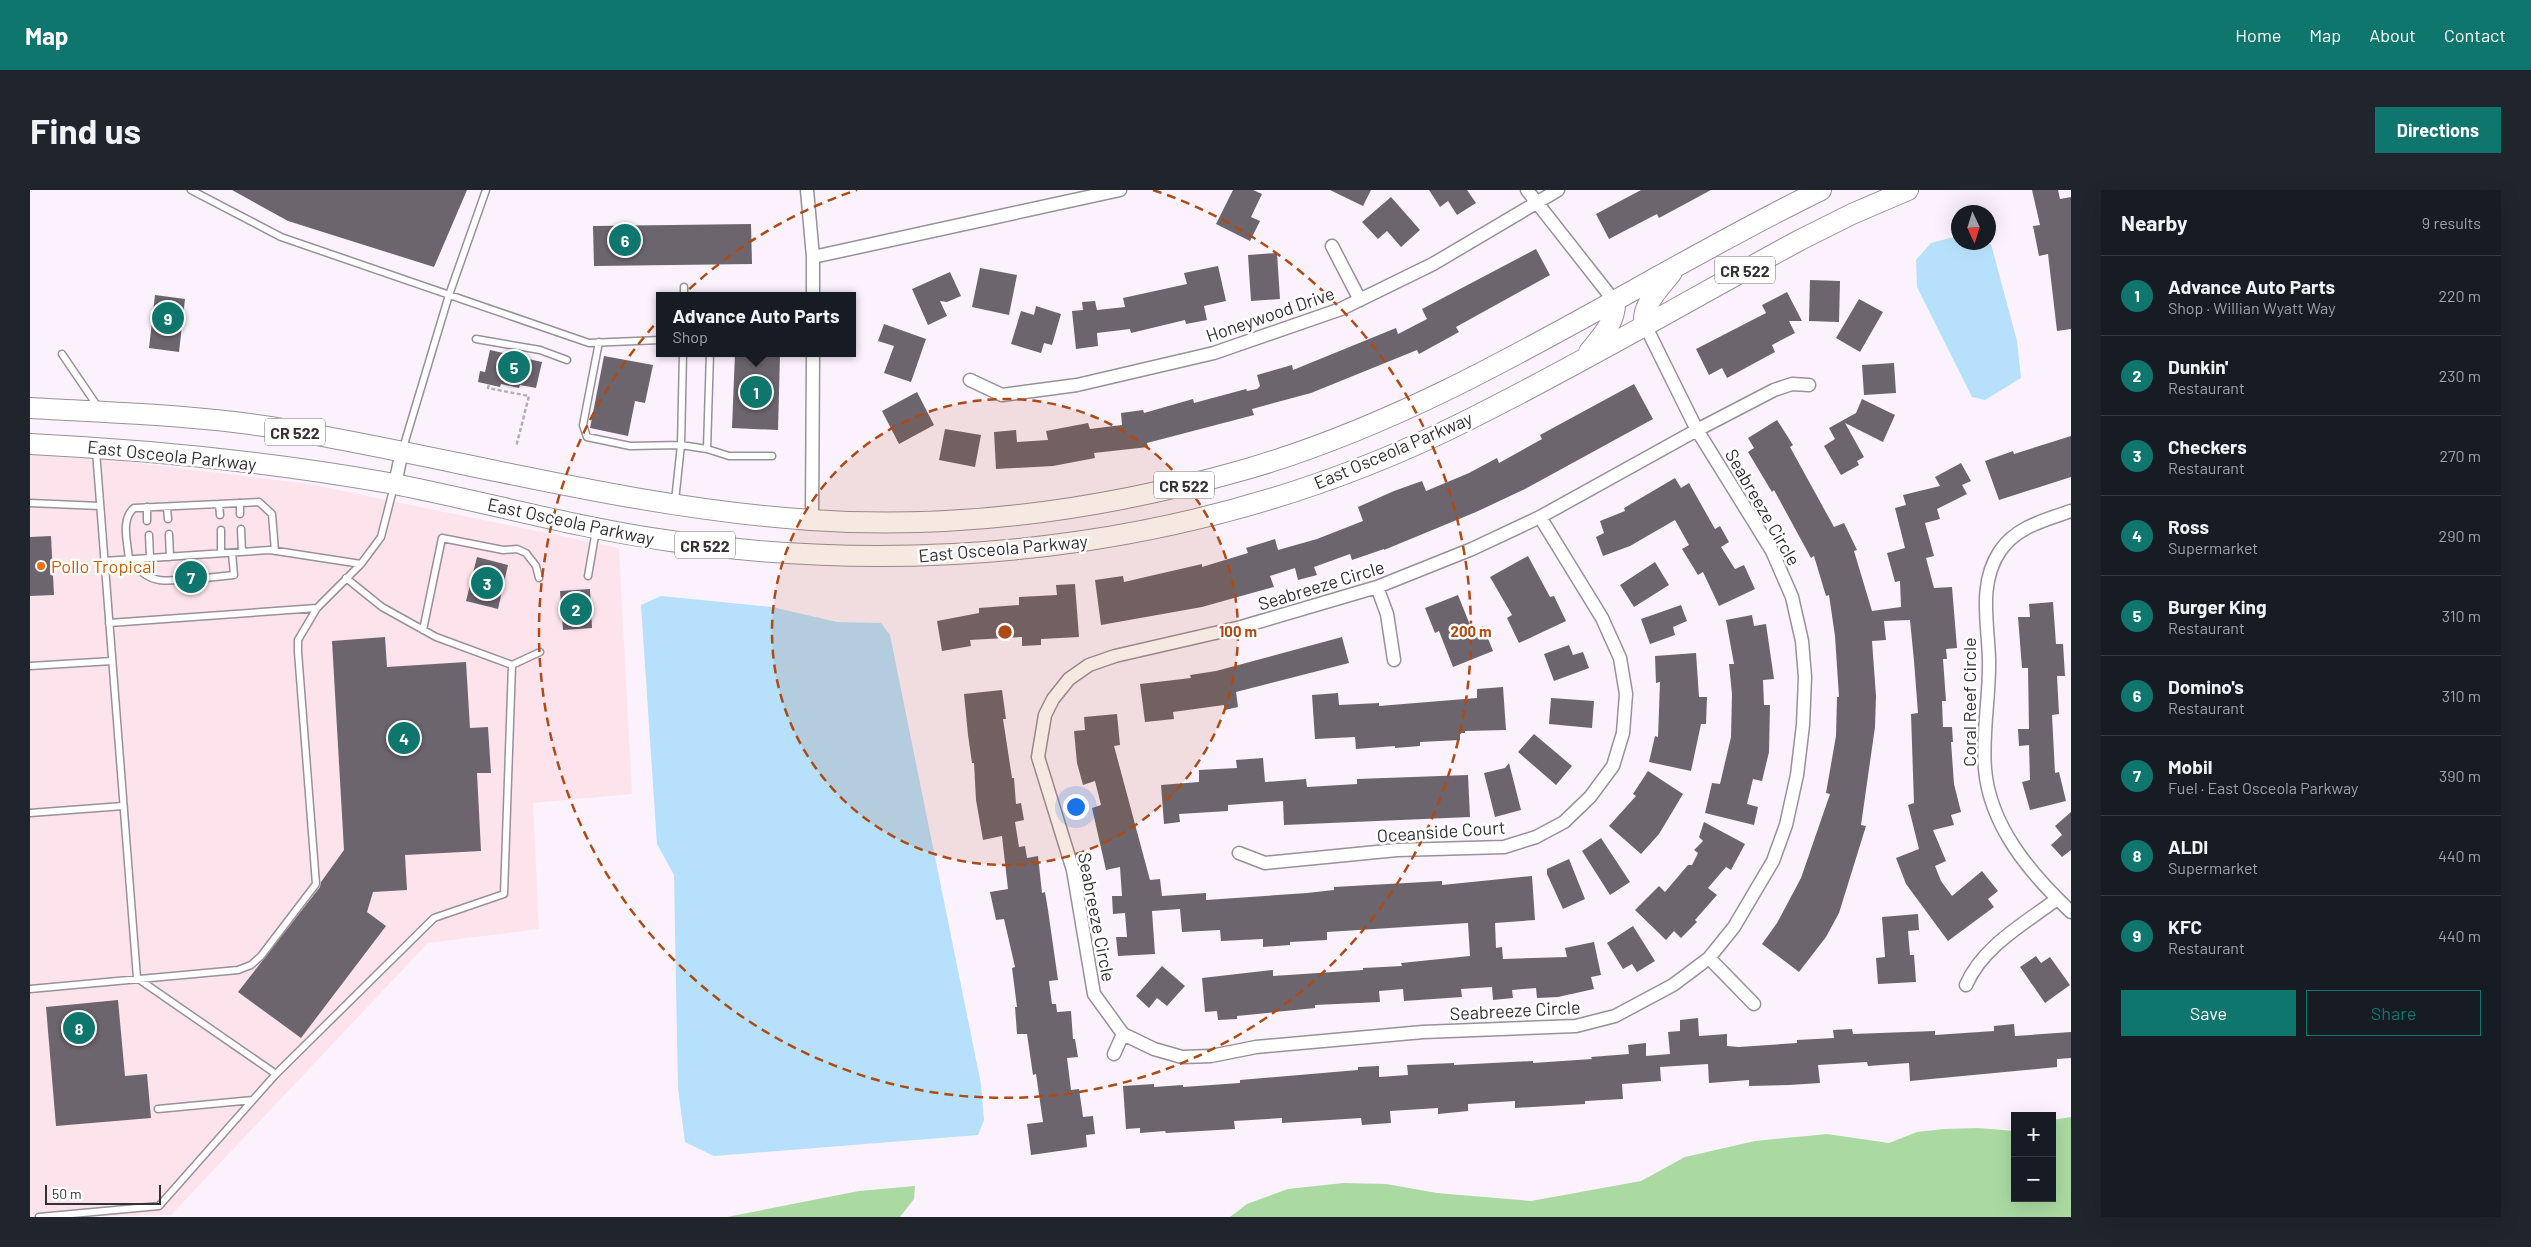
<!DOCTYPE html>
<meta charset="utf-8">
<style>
:root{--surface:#171b24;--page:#20242c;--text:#f1f3f6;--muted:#9ea1a6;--line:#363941;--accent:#0f766e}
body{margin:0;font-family:Barlow,sans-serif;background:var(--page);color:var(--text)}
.controls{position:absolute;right:15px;bottom:15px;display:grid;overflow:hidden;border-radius:0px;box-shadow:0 5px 20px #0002}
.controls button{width:45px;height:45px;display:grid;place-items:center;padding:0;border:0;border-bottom:1px solid var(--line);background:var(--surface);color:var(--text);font:25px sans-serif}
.compass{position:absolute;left:1921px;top:15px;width:45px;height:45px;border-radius:50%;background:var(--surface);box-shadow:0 5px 20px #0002;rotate:176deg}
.scale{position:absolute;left:15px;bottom:12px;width:116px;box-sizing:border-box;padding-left:5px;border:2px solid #343034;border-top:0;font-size:14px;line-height:18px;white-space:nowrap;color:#343034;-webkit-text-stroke:4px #fff;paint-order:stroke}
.you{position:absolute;left:1045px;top:616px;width:18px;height:18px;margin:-12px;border:4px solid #fff;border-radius:50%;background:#1a73e8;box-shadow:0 0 0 8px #1a73e833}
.badge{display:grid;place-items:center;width:32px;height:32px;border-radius:50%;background:var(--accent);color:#fff;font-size:16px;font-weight:700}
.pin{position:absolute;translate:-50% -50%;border:2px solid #fff;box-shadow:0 1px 5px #0006}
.popup{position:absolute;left:626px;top:102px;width:200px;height:65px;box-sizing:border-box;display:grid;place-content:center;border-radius:0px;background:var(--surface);filter:drop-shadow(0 1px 4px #0005);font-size:16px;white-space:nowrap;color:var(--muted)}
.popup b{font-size:19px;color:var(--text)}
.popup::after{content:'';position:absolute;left:50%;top:100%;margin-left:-10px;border:10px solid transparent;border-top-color:var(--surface)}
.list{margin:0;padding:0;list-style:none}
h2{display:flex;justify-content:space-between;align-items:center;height:65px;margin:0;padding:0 20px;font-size:21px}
h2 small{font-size:16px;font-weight:400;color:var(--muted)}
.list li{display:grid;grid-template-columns:32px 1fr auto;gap:15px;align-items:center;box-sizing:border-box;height:80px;padding:0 20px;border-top:1px solid var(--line)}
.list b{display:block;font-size:19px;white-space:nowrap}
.list p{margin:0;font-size:16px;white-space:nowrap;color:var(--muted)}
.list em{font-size:16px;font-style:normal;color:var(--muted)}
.actions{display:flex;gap:10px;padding:15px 20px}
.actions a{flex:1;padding:11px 0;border:1px solid var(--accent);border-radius:0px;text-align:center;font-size:18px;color:var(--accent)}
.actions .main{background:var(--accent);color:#fff}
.map{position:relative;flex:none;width:2041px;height:1027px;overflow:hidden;border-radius:0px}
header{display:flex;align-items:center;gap:30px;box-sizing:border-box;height:70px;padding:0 25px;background:var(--accent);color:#fff}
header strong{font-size:24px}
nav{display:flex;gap:28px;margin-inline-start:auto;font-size:18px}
.intro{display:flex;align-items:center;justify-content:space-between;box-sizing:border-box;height:120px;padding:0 30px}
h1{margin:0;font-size:35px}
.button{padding:12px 22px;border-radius:0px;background:var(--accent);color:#fff;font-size:18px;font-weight:700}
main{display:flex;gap:30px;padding:0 30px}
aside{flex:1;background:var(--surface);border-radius:0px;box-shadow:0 5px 20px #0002}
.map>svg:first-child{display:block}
</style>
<header>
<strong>Map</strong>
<nav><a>Home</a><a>Map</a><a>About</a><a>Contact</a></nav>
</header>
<div class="intro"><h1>Find us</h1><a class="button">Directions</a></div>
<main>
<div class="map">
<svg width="2041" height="1027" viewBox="0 0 2041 1027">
<rect width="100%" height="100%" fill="#fbf2fd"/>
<path fill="#fde4ec" d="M0,260L279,294L589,358L602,604L503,613L509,739L398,753L141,1025L0,1027Z"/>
<path fill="#aadaa1" d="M2041,927V1027H1200L1217,1014L1258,999L1313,993L1356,994L1407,1003L1501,1011L1611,991L1655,967L1725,951L1797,944L1859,953L1887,942L1914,939L1948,938L1985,941V1008H2022V930Z
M885,996L884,1009L870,1027H697L829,1001Z"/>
<path fill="#b6e0fb" d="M1920,48H1928V52L1961,54L1987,151L1991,188L1955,210L1942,207L1887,97L1886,70L1901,53Z
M631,406L742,417L807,432L851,433L860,445L951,894L954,930L948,945L684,966L655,952L648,898L644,685L627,654L611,415Z"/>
<path fill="#6c656e" d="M202,0H437L404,77L258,31Z
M1203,0H1223L1232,4L1221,27L1230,31L1220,51L1186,34Z
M1300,0H1341L1333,16Z
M1399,0H1437L1446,13L1427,25L1418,11L1410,17Z
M1611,0H1681L1629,28L1627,24L1579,49L1566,24Z
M2002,0H2028L2030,9L2041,7V139L2027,141L2018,64L2009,66L2003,36L2010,35Z
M1361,7L1390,40L1371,57L1357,41L1348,49L1332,32Z
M721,34L722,74L564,76L563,36Z
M1506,59L1520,85L1426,137L1429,142L1389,164L1387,160L1281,203L1222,219L1224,225L1117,253L1118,257L1064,263L1065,268L1023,276L966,279L964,242L986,240L987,252L1018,250L1016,241L1058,233L1060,239L1092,235L1091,223L1113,220L1114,223L1163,209L1164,213L1216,199L1217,201L1227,199L1230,196L1227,185L1262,175L1263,180L1366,138L1368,144L1397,129L1392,119Z
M1247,63L1250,109L1221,111L1218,65Z
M1188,76L1196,111L1174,116L1177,130L1156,134L1155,130L1101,143L1100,139L1067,143L1068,156L1046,159L1042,121L1053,120L1052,112L1065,111L1067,120L1095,117L1093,108L1157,94L1154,83Z
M950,78L987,85L979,125L942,117Z
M920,82L931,106L917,112L910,111L917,126L898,135L882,99Z
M1780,90L1810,91L1809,132L1779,131Z
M1757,102L1772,131H1759L1765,143L1742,155L1745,162L1697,188L1692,178L1679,185L1666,159L1736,123L1732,115Z
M125,105L155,109L149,162L119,158Z
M1829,109L1853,122L1830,162L1806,148Z
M1006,116L1031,124L1022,155L1014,153L1011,163L981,154L991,121L1004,125Z
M854,134L896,149L881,192L854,183L864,156L848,151Z
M460,160L512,172L506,198L490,195L489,198L471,194L470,197L448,192L450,181L455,182Z
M705,163L750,165L748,240L702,238Z
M574,166L623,175L615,213L605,211L598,246L560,238Z
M1864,173L1866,203L1834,205L1832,175Z
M1604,194L1623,229L1495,299L1446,322L1354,360V359L1322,370L1320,364L1284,377L1287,385L1268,390L1265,378L1240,386L1244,397L1229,401L1172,417L1071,435L1065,390L1093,386L1094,392L1172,374V377L1218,363L1216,358L1245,349L1248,360L1287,349L1333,331L1328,317L1364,301L1392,291L1396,301L1439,283L1467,268L1469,273L1512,249L1510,245Z
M887,202L904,235L869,254L852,221Z
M1832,209L1865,225L1853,252L1815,233L1834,267L1827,271L1829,275L1811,285L1794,256L1805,249L1799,238L1826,223Z
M1747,230L1763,255L1760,257L1804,337L1814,333L1827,360L1824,361L1842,421L1871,417L1870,391L1865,392L1857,363L1875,358L1865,318L1876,315L1873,305L1910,296L1905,287L1931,273L1941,291L1932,295L1937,304L1907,319L1910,329L1895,333L1904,366L1896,368L1904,398L1922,397L1927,458L1916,459L1917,469H1913L1916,511H1912L1913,537H1922L1923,552H1921L1924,594L1931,622L1921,625L1924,635L1903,640L1916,671L1905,676L1911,691L1922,706L1952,681L1968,701L1958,709L1964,717L1918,751L1876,694L1866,668L1889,659L1878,615L1884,613L1881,524L1888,523L1884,471L1880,430L1854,431L1856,450L1842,451L1846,506L1845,537L1831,635L1836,636L1809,723L1796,747L1769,782L1732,754L1747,733L1771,688L1800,604L1796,603L1806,546L1807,507H1809L1805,446L1799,405L1796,406L1784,366L1781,368L1744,300L1742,302L1718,262L1724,258L1718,248Z
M915,239L951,245L945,277L909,270Z
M2041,246V287L1969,310L1955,271L1983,261L1984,264Z
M1645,288L1651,298L1659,293L1685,339L1690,336L1699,352L1691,357L1705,379L1714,375L1725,399L1689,416L1673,382L1668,385L1652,359L1659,355L1645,330L1600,356L1573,366L1566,347L1574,343L1570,331L1595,321L1594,318Z
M21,346L24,405L0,406V347Z
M1498,366L1520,407L1524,406L1536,431L1489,453L1477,428L1482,425L1460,387Z
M447,367L478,375L468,419L436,411Z
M1625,372L1639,395L1604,417L1590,395Z
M1045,394L1049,447L1011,449V455L992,456V447L940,450L941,456L912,461L907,431L949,423V418L989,415V407L1027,405L1026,395Z
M560,399L562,438L533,440L530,401Z
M1428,405L1442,440L1453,436L1463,461L1423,477L1409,441L1405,443L1395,418Z
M2023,412L2026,454H2033L2035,486H2027L2029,524L2022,525L2025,583L2029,582L2036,611L2000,620L1992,592L2000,590L1999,555L1989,556L1988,539H1999L1998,478H1992L1988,427H2000L1999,414Z
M1651,415L1657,431L1643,437L1645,445L1620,454L1611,429Z
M1722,425L1724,436L1736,434L1744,489L1733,490L1734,515H1740L1739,562L1732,591L1723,589L1717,614L1728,617L1724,635L1675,623L1682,593L1690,594L1701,547L1702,504L1699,474H1704L1696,430Z
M355,447L357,477L436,472L440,538L458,537L461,583H447L451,661L375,665L377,700L343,702L337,722L356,736L271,848L208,802L290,697L291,692L314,660L302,451Z
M1312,447L1319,473L1206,502L1208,517L1195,520L1194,515L1143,522L1144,529L1115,532L1110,494L1161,488L1160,485L1186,481Z
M1539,455L1543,465L1553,462L1559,478L1524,491L1514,464Z
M1666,463L1669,507H1677L1676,534H1671L1661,581L1619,572L1625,546L1628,547L1630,492L1626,493L1625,466Z
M1473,497L1476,540L1435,541V543H1430V550L1390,552V556L1365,558V556L1326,559L1325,547L1285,549L1282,505L1308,503L1309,515L1349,513V516L1447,508V499Z
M972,500L976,529H973L982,588H984L986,614L991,613L994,630L985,632L989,657L995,656L997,668L1008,666L1012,703L1015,702L1018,720L1028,790L1019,791L1022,814H1026L1027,822L1041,821L1043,849H1045L1048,867L1037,868L1041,900L1049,899L1053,927L1063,926L1065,944L1056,945L1057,957L1001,965L997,934L1013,932L1006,884L1003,885L997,844H987L985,817H987L982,778L985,777L974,729L966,730L960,702L978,699L972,646L953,650L946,610L944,573H942L938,545L934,504Z
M1521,508L1564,511L1562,538L1519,534Z
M1087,524L1090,555L1084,556L1120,690L1130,689L1132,706L1176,703V710L1277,703L1304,700V697L1412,691V695L1502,686L1505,730L1465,733L1466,758L1472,757L1473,769L1537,767L1535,758L1564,752L1571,785L1561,787L1564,799L1528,807L1507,808L1506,798L1482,800L1483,808L1463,810L1462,797L1431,799L1432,807L1374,811L1373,799L1349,801L1350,812L1285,815V818L1207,826V829L1188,830L1187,821L1175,822L1172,788L1243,780V786L1333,780V778L1372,776L1371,773L1440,766L1438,733L1297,742V750L1260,752V755L1233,757V749L1191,751L1190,740L1152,742L1150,719L1122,721L1125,764L1088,766L1086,747H1097L1095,723L1083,724L1082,706H1092L1090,677L1076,680L1062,618L1071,615L1065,591L1053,595L1047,573L1044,541L1055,540L1054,527Z
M1504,544L1542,576L1526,595L1488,562Z
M1233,568L1235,592L1276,589L1277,597L1327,594V589L1438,585L1440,627L1254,635L1253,611L1198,615V621L1149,624L1150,632L1134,634L1131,595L1169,592V580L1207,578L1206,570Z
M1479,573L1491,620L1465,627L1454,583L1475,578Z
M1618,581L1653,604L1629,644L1611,664L1579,636L1606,606L1603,604Z
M2041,622V660L2032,667L2021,655L2032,645L2025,636Z
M1674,632L1715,654L1701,680L1696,677L1678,698L1687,705L1665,730L1667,732L1651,748L1644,741L1636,750L1605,720L1629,696L1635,702L1658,675H1662L1668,663L1664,660L1673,651L1669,647Z
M1571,648L1600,692L1580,705L1552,661Z
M1539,669L1555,709L1533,719L1517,684V679Z
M1888,724L1889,740L1878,741L1880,765H1884L1886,792L1848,794L1846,768L1855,767L1852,727Z
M1603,736L1625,771L1607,782L1602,774L1593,779L1577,753Z
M2006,766L2011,773L2020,767L2040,795L2015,813L1990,777Z
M1132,776L1155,796L1137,816L1127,808L1119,818L1106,806Z
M88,810L95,886L117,884L121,928L26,936L16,817Z
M1668,828L1669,846L1697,844V856L1709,857L1767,853V850L1804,848L1803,840L1822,839L1823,844L1905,841V845L1964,841V836L1984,834L1985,846L2041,842V868L2027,869V877L1880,891L1879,873L1838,876L1837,872L1788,875L1790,893L1759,895L1719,896V890L1679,893L1678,874L1630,877L1631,891L1592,894L1593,909L1555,911V914L1485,918V911L1438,914V921L1408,924V918L1360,921L1361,933L1332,935L1331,928L1252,933V928L1204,931L1205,939L1136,943L1135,941L1110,943V938L1096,939L1093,896L1124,894V897L1153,895V897L1210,893V890L1328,880V877L1349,876V887L1378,885L1377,875L1424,873V875L1503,871V873L1562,869L1561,867L1599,864L1598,855L1616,853V866L1640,864L1638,842L1650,841V830Z"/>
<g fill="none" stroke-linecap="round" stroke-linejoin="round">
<g stroke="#98909a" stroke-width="9">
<path id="service" d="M161,0L251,47L559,153L630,150
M654,106V97
M446,149L510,160L537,170
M569,152L553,235L557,247L600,256L651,255L677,259
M680,163L677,259L699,266H742
M32,164L68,217
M373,258L419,105L456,0
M645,311L651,255L653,163
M0,313L70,316
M210,313V324
M189,314L190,325
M117,317V331
M137,317L138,329
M211,339L212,362
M191,340V363
M139,344L140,367
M119,345L120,368
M111,369L113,383C125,392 136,391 151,390
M99,370C98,353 90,330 104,318L229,312L242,324L245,361
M74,371L240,360L331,374
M558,386L566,340
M175,388L204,385L202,363
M79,433L287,418L331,374L351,347L364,296
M393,440L412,348L473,360L487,359L496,363L506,376L509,388
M482,475L510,462
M0,476L82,471
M0,623L93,616
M0,799L208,780L221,775L231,766L286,694L268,462V450L287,418
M246,884L404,728L474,704L482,475L406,447L352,417L316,388
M128,919L223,910
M9,1027L129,1016L246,884L107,788L66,261"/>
</g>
<g stroke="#98909a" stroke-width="15">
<path id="minor" d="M777,0L783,67V106
M1497,0L1585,112
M1302,56L1330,110
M783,67L1090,0
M1615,135L1667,240L1742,361L1762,407L1772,451L1775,487L1773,535L1767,585L1756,635L1743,671L1704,737L1679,768L1643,795L1585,826L1546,836L1393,842L1226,857L1181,866L1152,867L1124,859L1093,844L1064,804L1043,680L1008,567L1015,525L1023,509L1039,489L1059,475L1085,466L1211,437L1347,397L1442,359L1510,327L1667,240L1744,200L1762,194L1779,195
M940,190L972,205L1047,195L1184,163L1311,119L1403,74L1528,0
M365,294L372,261
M2041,321C2015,330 1986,337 1970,361C1948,394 1958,432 1959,469C1960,505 1952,542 1955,579C1960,637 2001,684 2041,722
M782,330L783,163
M1347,397L1357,424L1364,470
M1209,663L1235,673L1367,660L1474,657L1506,647L1534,632L1560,607L1583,576L1593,543L1596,504L1590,468L1572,428L1510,327
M1679,768L1724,814
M1936,795C1953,756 1994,734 2027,709
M1084,864L1093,844"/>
</g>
<g stroke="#98909a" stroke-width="22">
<path id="primary" d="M1615,135C1609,117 1632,96 1642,82
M1559,162C1571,147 1586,132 1585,112
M0,218C84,223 170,225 253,239C429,269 602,318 781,330C927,340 1077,319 1217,279C1424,219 1600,93 1791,0
M0,254C120,260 241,272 359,293C453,311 546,338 641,351C911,390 1191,354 1436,231C1549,175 1659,110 1770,50L1822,24L1878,0"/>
</g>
<path stroke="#b4adb5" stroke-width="2.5" stroke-dasharray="4 2.5" stroke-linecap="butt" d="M459,195L458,198L499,206L486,257"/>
<use href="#service" stroke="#fff" stroke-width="6"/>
<use href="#minor" stroke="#fff" stroke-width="12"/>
<use href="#primary" stroke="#fff" stroke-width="20"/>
</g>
<circle cx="975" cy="442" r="233" fill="#ae4a13" fill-opacity=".12"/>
<g fill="none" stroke="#ae4a13" stroke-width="2.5" stroke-dasharray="9 6">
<circle cx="975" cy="442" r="233"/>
<path d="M1123 0A466 466 0 1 1 827 0"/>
</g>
<circle fill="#e8710a" stroke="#fff" stroke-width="2" cx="11" cy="376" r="5"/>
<g text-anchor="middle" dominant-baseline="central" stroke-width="5" stroke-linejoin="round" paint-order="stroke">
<g fill="#fff" stroke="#716e71" stroke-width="1">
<rect x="1685" y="66.5" width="60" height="27" rx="4"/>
<rect x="235" y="228.5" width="60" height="27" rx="4"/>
<rect x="1124" y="281.5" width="60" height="27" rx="4"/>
<rect x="645" y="341.5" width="60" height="27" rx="4"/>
</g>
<g font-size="16" font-weight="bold" fill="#343034">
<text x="1715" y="80">CR 522</text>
<text x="265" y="242">CR 522</text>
<text x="1154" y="295">CR 522</text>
<text x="675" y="355">CR 522</text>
</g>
<g font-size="18" fill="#343034" stroke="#fff">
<text transform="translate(1240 124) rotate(-19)">Honeywood Drive</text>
<text transform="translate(1363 260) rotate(-23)">East Osceola Parkway</text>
<text transform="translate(142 265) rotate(6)">East Osceola Parkway</text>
<text transform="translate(1733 317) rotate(60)">Seabreeze Circle</text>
<text transform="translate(541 331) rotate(12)">East Osceola Parkway</text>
<text transform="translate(973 358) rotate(-5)">East Osceola Parkway</text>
<text transform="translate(1291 395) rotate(-17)">Seabreeze Circle</text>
<text transform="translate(1939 512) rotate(-90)">Coral Reef Circle</text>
<text transform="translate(1411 641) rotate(-4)">Oceanside Court</text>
<text transform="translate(1067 727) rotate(79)">Seabreeze Circle</text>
<text transform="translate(1485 820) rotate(-3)">Seabreeze Circle</text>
</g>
<g font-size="18" fill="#c56008" stroke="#fff" text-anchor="start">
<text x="21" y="376">Pollo Tropical</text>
</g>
</g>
<circle cx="975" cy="442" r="8" fill="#ae4a13" stroke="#fff" stroke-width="2.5"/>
<g font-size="15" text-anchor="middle" font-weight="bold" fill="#ae4a13" stroke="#fff" stroke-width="5" stroke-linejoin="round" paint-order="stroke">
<text x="1208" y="447">100 m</text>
<text x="1441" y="447">200 m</text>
</g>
</svg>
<div class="controls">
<button>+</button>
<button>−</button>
</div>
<svg class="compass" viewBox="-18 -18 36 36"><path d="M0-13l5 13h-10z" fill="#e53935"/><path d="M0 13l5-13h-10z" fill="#9ea1a6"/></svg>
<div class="scale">50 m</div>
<div class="you"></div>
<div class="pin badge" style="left:726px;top:202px">1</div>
<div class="popup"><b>Advance Auto Parts</b>Shop</div>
<div class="pin badge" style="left:546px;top:419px">2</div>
<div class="pin badge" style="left:457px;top:393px">3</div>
<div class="pin badge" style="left:374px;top:548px">4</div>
<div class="pin badge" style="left:484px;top:177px">5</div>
<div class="pin badge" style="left:595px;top:50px">6</div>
<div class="pin badge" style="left:161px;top:387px">7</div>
<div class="pin badge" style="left:49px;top:838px">8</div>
<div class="pin badge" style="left:138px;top:128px">9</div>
</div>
<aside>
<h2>Nearby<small>9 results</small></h2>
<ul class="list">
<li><span class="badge">1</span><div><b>Advance Auto Parts</b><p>Shop · Willian Wyatt Way</p></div><em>220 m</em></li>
<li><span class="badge">2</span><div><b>Dunkin'</b><p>Restaurant</p></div><em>230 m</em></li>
<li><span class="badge">3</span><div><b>Checkers</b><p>Restaurant</p></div><em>270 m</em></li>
<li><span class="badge">4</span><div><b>Ross</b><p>Supermarket</p></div><em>290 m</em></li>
<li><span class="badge">5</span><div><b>Burger King</b><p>Restaurant</p></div><em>310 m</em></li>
<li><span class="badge">6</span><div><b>Domino's</b><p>Restaurant</p></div><em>310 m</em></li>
<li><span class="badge">7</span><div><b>Mobil</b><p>Fuel · East Osceola Parkway</p></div><em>390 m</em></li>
<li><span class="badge">8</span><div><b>ALDI</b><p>Supermarket</p></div><em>440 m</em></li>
<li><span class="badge">9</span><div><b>KFC</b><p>Restaurant</p></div><em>440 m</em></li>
</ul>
<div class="actions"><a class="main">Save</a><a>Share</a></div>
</aside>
</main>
